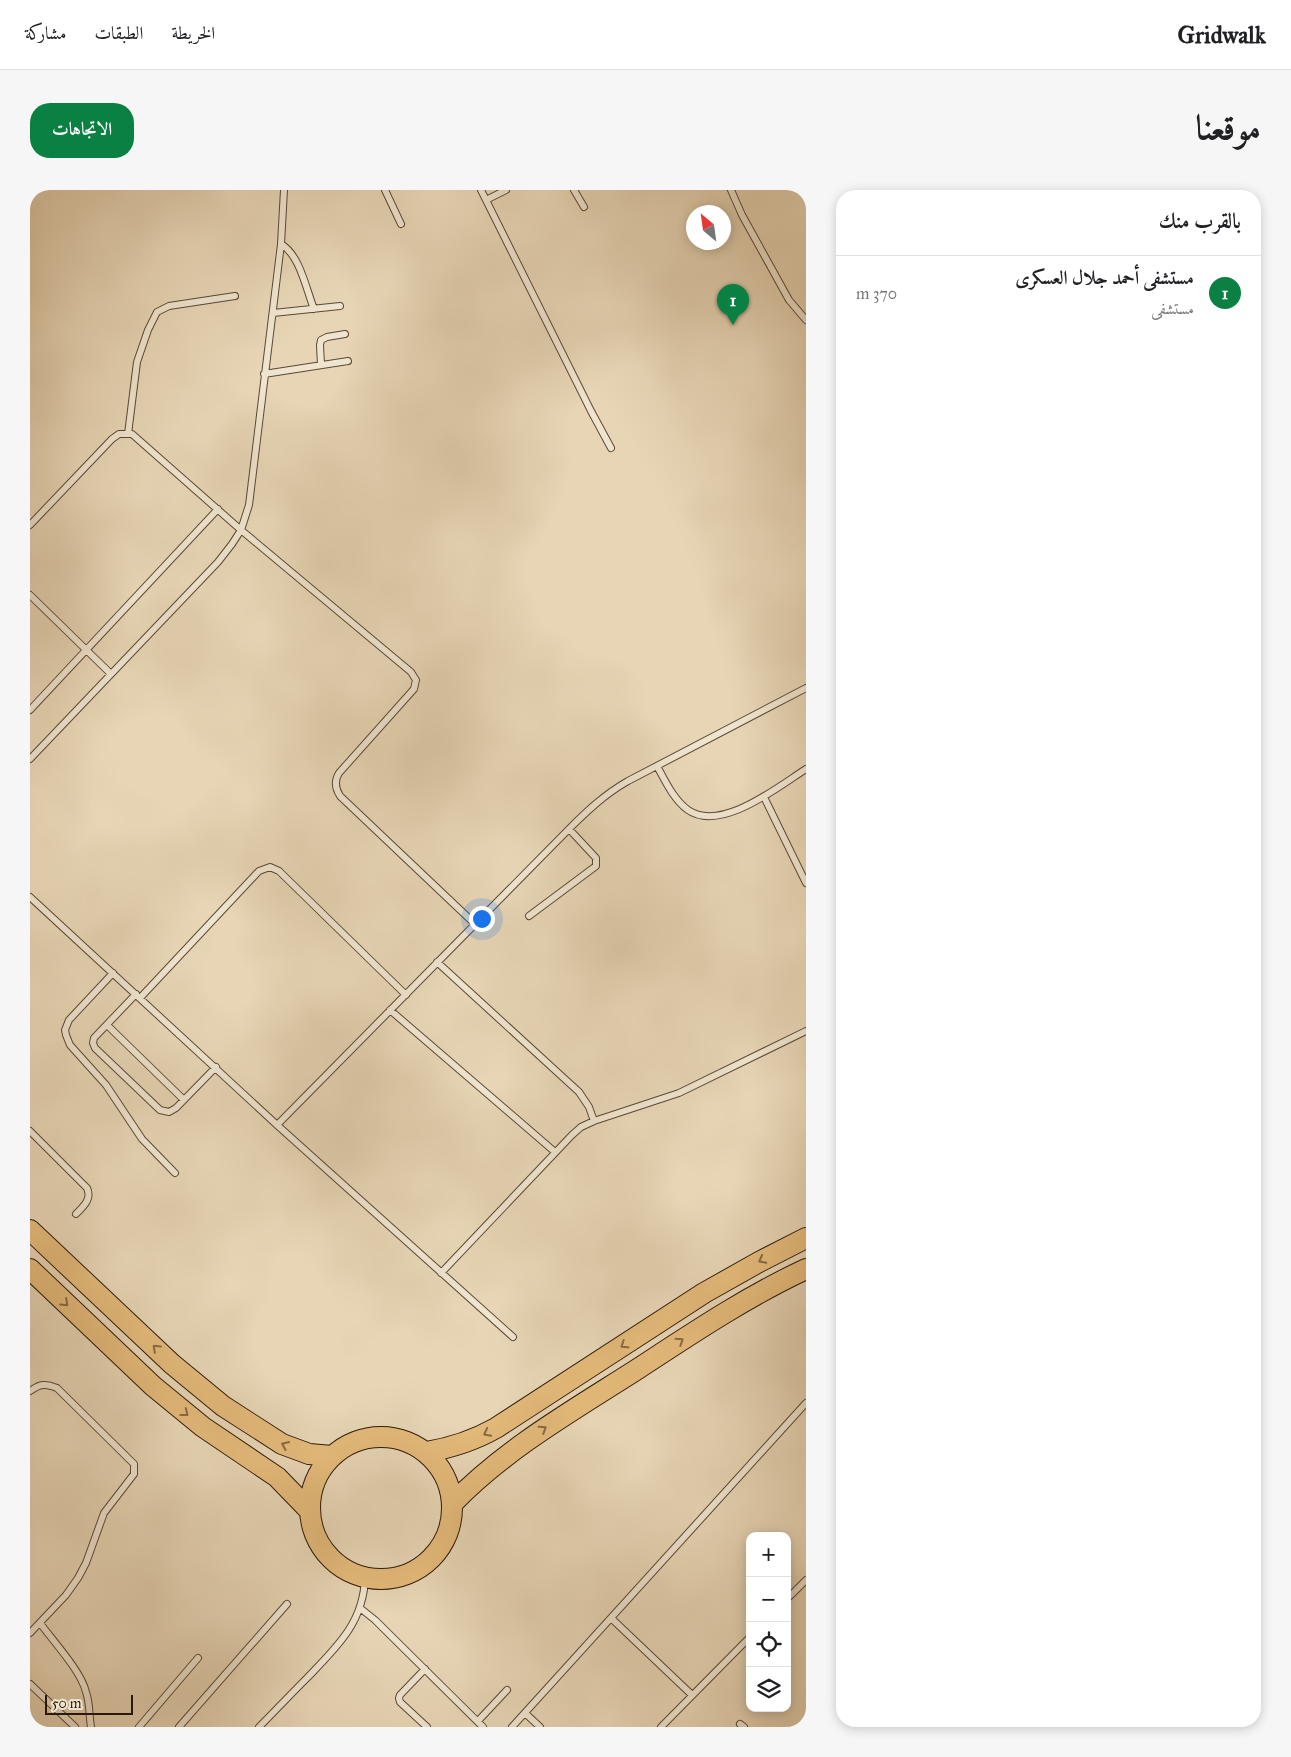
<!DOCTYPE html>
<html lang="ar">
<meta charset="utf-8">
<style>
:root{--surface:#fff;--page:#f6f6f6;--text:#202124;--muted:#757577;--line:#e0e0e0;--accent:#0b8043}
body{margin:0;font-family:"IM FELL Great Primer",Amiri,serif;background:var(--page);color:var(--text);direction:rtl}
.controls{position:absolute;right:15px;bottom:15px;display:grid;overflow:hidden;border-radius:10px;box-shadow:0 2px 12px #0003}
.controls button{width:45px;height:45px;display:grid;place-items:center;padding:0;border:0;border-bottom:1px solid var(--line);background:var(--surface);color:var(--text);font:25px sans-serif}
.compass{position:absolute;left:656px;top:15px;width:45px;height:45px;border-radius:50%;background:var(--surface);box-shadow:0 2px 12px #0003;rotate:331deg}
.scale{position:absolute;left:15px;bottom:12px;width:88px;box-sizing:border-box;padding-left:5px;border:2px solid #2b1a0a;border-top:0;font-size:14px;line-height:18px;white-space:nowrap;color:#2b1a0a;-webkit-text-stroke:4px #efe4cf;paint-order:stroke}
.you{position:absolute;left:451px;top:728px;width:18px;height:18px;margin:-12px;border:4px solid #fff;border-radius:50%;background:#1a73e8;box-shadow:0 0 0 8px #1a73e833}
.badge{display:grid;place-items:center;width:32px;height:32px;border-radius:50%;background:var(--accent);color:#fff;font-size:16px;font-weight:700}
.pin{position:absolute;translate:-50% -41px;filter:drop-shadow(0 1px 2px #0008)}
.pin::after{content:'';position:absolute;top:26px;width:18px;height:15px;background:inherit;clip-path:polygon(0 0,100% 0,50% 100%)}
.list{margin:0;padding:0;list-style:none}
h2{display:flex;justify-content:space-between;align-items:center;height:65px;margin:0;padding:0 20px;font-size:21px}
h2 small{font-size:16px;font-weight:400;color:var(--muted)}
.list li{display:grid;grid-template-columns:32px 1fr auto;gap:15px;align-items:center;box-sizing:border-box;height:75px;padding:0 20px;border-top:1px solid var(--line)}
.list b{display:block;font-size:19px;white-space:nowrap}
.list p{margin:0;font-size:16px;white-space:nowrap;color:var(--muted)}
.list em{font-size:16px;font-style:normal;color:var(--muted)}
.icon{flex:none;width:28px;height:28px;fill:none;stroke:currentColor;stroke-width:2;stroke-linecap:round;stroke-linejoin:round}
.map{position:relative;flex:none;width:776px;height:1537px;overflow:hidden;direction:ltr;border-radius:20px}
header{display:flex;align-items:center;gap:30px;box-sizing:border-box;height:70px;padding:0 25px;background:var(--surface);border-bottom:1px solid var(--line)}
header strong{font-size:24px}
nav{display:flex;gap:28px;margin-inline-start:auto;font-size:18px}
.intro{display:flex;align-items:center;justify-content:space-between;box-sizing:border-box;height:120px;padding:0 30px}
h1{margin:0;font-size:35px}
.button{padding:12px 22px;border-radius:20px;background:var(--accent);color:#fff;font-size:18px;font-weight:700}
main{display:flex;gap:30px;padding:0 30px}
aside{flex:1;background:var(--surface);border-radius:20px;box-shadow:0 2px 12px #0003}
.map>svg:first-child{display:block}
</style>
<header>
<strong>Gridwalk</strong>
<nav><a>الخريطة</a><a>الطبقات</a><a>مشاركة</a></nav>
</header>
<div class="intro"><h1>موقعنا</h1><a class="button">الاتجاهات</a></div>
<main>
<aside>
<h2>بالقرب منك<small></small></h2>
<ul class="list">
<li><span class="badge">1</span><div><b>مستشفى أحمد جلال العسكرى</b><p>مستشفى</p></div><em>370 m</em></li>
</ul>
</aside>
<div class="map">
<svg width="776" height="1537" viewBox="0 0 776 1537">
<rect width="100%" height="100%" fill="#e7d5b5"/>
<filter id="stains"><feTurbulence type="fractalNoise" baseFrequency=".004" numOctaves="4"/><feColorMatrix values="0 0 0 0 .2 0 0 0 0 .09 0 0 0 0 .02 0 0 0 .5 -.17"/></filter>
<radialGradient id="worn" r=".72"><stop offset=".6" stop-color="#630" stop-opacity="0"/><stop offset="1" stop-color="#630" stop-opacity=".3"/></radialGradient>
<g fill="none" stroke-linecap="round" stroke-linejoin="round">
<g stroke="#5a4935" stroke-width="8">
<path id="lane" d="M355,0L371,34
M451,0L561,221L581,258
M544,0L554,17
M701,0L712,25L759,110L776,130
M456,10L476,0
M251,54C270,65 276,99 284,119
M243,123L310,116
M291,175L290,155L291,150L297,147L315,144
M234,184L318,171
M98,244L107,172L118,140L127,122L139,116L205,106
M0,335L82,249L89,244H102L211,340L381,482L386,490L384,499L309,583C304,591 305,598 310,606L445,734
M0,405L81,484
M0,520L188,319
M0,569L188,372L202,354L211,340L219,315L251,54L254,0
M627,576C635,591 644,610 658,620C691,643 749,596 776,579
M734,607L776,693
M0,707L247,935L483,1147
M499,726L566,676V668L539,639
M407,772L549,902L559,917L564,931
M83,783L39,830L35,840L36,845L40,855L76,895L112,949L145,983
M106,804L64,848L63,853L65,858L130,920L139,922L146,918L186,877
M110,808L229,681L240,677L249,681L376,805
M360,820L525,962
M77,835L154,910
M247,935L539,639C557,621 575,604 598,591L776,498
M0,941L57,998C62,1009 54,1016 46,1024
M411,1083L542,945L551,937L564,931L649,903L776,841
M0,1201C10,1194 15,1193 27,1198L104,1274V1284L74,1323L56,1373L48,1388L36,1405L0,1443
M757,1409L776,1390
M330,1418L345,1430L453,1537
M581,1428L662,1505
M10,1433C23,1451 51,1481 56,1502C60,1513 59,1525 61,1537
M395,1479L370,1505L369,1508L370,1512L397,1537
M0,1494L45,1537
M495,1523L510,1537
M448,1531L477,1500
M710,1534L714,1537
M109,1537L168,1468
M149,1537L257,1414
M229,1537C245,1521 261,1504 277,1488C307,1457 334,1432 335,1387
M482,1537L776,1213
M631,1537L720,1447"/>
</g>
<g stroke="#2b1a0a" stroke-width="22">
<path id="primary" d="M0,1040L142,1174L193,1216L252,1254L279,1264L302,1266
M0,1079L123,1196L173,1237L247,1287L280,1321
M280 1318a71 71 0 1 1 142 0a71 71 0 1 1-142 0Z
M396,1262C421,1258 443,1251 466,1238L674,1103L729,1072L776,1048
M422,1314C475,1259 542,1221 606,1180C661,1144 716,1107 776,1079"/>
</g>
<use href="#lane" stroke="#efe4cf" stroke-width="6"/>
<use href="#primary" stroke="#e4ba7a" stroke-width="20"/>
</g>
<defs><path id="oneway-chevron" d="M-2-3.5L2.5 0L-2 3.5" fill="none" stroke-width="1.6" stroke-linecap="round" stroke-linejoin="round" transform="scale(1.25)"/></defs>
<g stroke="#886a42">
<use href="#oneway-chevron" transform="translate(732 1070) rotate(152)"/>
<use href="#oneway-chevron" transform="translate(35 1113) rotate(43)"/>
<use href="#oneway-chevron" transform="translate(650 1151) rotate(-33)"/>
<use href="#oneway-chevron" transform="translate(594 1155) rotate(147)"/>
<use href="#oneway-chevron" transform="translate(126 1158) rotate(-137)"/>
<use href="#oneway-chevron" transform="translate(155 1223) rotate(38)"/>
<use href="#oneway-chevron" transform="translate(513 1239) rotate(-33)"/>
<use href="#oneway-chevron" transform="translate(457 1243) rotate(152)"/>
<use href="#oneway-chevron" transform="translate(255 1255) rotate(-156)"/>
</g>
<rect width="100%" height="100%" filter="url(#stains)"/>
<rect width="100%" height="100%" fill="url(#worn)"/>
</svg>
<div class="controls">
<button>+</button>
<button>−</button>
<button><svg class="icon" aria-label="locate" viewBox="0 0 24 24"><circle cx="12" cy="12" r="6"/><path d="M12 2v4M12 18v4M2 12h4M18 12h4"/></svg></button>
<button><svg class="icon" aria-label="layers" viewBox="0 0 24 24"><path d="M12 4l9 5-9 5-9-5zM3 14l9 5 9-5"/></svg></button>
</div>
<svg class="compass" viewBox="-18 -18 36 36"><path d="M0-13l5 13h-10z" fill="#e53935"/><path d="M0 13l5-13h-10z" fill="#757577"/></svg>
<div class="scale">50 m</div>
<div class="you"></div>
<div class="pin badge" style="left:703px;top:135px">1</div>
</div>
</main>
